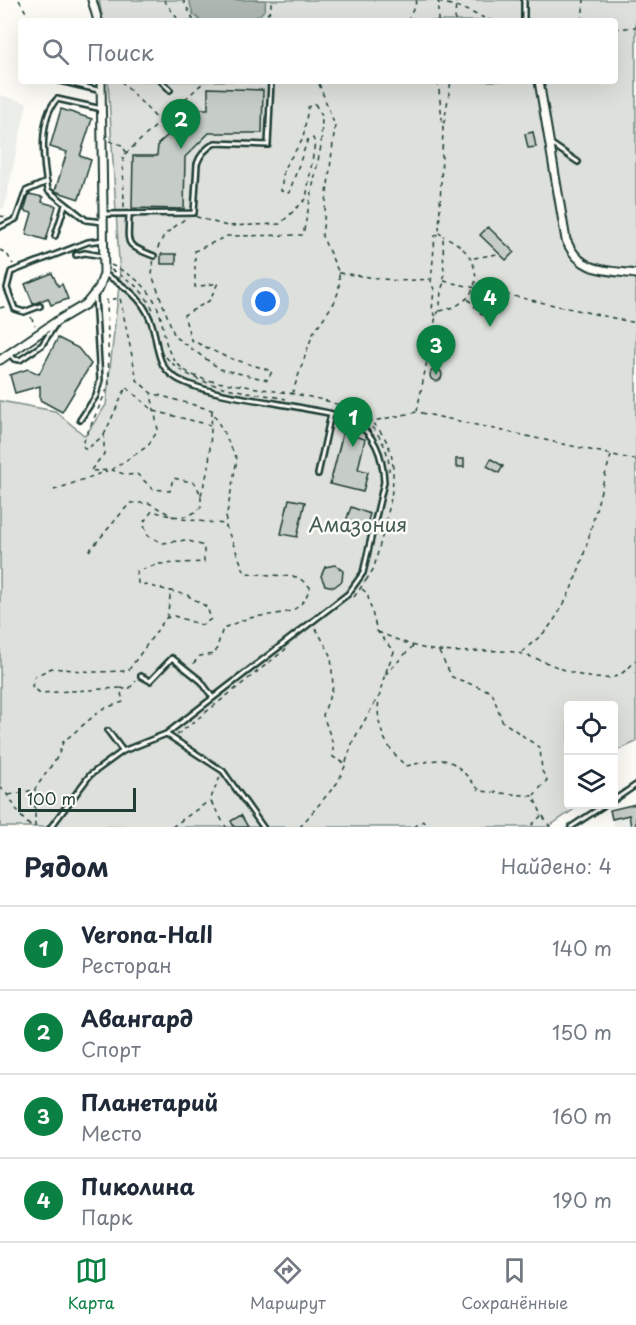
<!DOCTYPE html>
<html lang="ru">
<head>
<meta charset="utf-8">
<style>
	:root { --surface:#fff; --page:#f6f6f7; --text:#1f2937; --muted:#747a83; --line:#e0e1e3; --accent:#0b8043 }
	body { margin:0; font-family:"Playpen Sans",sans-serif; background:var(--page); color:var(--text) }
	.controls { position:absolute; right:18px; bottom:18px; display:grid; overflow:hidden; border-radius:6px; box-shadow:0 6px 24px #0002 }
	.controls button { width:54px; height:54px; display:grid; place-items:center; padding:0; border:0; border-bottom:2px solid var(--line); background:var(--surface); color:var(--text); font:30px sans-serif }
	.scale { position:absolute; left:18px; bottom:15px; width:118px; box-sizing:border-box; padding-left:6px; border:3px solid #1f3d34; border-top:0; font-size:16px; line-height:21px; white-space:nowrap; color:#1f3d34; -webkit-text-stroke:4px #fdfcf7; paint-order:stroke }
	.you { position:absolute; left:266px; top:302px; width:21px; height:21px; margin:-15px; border:4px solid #fff; border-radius:50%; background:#1a73e8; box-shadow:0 0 0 9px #1a73e833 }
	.badge { display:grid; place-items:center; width:39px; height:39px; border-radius:50%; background:var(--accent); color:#fff; font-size:20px; font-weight:700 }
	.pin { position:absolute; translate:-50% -50px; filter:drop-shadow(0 2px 3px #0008) }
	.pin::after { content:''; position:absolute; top:32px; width:21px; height:18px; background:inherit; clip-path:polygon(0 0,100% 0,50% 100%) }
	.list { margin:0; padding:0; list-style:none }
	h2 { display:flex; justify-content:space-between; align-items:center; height:78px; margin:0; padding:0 24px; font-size:26px }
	h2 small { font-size:20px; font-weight:400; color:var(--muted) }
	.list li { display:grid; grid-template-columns:39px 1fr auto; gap:18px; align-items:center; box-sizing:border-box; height:84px; padding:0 24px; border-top:2px solid var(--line) }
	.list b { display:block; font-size:22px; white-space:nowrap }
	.list p { margin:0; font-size:20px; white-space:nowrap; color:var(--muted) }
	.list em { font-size:20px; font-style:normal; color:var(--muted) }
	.icon { flex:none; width:33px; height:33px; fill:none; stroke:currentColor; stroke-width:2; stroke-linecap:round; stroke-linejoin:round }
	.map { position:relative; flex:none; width:636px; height:827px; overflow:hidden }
	.search { position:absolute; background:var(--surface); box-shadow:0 6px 24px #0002; left:18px; right:18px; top:18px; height:66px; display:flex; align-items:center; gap:15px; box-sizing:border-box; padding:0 21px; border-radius:6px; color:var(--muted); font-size:22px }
	.sheet { height:414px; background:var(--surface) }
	nav { display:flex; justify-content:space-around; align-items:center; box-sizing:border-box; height:84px; border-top:2px solid var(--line); background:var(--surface); font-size:16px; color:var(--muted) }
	nav a { display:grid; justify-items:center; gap:3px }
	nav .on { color:var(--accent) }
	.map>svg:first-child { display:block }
	.built { fill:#eceee9 }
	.green { fill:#dde0db; stroke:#7e8e88; stroke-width:1.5 }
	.water { fill:#aeb8b1; stroke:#75877f; stroke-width:1.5 }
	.building { fill:#c6cdc7; stroke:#1f3d34; stroke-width:1.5 }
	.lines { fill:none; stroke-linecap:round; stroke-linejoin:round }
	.lane-casing { stroke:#1f3d34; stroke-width:8 }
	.street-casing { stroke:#1f3d34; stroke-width:11 }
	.path { stroke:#1f3d34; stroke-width:1.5; stroke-dasharray:4.5 4.5; stroke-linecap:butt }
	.lane { stroke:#fdfcf7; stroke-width:3 }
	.street { stroke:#fdfcf7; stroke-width:7 }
	.labels { text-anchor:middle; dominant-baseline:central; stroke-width:5; stroke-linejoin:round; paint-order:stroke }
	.park-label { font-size:20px; fill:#455e55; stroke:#fdfcf7 }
</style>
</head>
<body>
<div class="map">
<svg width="636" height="827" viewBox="0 0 636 827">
	<rect width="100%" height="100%" fill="#fdfcf7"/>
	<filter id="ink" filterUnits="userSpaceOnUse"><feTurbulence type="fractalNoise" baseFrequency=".0167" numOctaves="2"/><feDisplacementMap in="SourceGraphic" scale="12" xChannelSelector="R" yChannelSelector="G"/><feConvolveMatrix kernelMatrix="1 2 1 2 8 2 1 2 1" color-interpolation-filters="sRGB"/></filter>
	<g filter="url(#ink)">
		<!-- built -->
		<path class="built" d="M0,95L27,103L4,208H0Z
			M636,804V827H614L610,810Z"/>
		<!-- green -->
		<path class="green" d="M99,0H636V742L614,752V706H568V804L580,805L548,827H0V401L55,411L85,436L106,405L120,277L108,81H615V21H103Z"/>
		<!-- water -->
		<path class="water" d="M189,0H265C271,27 218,21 201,21L193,14Z"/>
		<!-- building -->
		<path class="building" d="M208,88L263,90L262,133H209L185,157L184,209L132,208L133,156H157L158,144L197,109H208Z
			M61,109L92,119L80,156L91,160L79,199L55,191L67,152L50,147Z
			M533,132L536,147L528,148L525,134Z
			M29,194L43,197L42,202L56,206L46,240L26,234L32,213L24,211Z
			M488,227L514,252L506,260L480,235Z
			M161,254H176V264H161Z
			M52,273L58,286L62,284L68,299L51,305L48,298L33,304L25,284Z
			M58,338L78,348L91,364L62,412L40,400V386L15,393L10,375L28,369L39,374Z
			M430 375a6 6 0 1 1 12 0a6 6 0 1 1-12 0Z
			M343,433L365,439L358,469L368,472L363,492L330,484Z
			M456,459H464V467H456Z
			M491,459L503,466L499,473L487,466Z
			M289,499L305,502L297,537L281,534Z
			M351,507L370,514L366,527L357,530L347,518Z
			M335,565L343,571L342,581L334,587L325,585L321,576L325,567Z
			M636,804V827H631L629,815L612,819L610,810Z
			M241,815L248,827H234L231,821Z"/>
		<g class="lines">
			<defs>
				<path id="lane" d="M524,21V0
					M60,81L102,91
					M161,81L170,90
					M102,109L57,99C38,119 43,164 48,190L86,220L103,222
					M550,143L578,162
					M105,214L194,213L197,164C200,155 206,148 215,143L268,145L271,81
					M129,215C128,246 124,244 154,256
					M0,227L16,219L26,191L47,182
					M55,236L65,205
					M76,255L85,253L102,256
					M40,306L24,312L15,309L7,288L11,272L88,242L104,240
					M11,355L14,359L20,360L42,345L55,325
					M80,420L96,396L100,380L95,297
					M318,474L331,414
					M141,676L150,681L172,658L201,681L213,698
					M108,731L123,751
					M166,734L223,771L263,827
					M614,800L636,785
					M51,827L90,775L123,751L166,734L348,594L363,573L384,482C383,459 376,435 355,423C341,414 323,412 307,409C271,401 219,397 186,383C151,369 161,345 150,319C142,298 125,286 106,275
					M571,827L606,804"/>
				<path id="street" d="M92,0L98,21
					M539,81L566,240C580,273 605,270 636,274
					M0,360L57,321L86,304L99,288L104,274L101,81"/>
			</defs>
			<!-- lane casing -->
			<use href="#lane" class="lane-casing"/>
			<!-- street casing -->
			<use href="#street" class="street-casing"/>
			<!-- path -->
			<path class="path" d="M19,0L31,21
				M164,0L179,21
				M183,0L194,21
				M438,3C460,4 474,16 494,21
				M261,21L271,10V0
				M408,21L417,0
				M438,21V0
				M455,21L456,0
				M582,21L584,0
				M615,29L636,27
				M121,81L160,122
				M438,81L443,129L451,81
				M315,104L322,116L321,146L303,235L227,236L195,251V287L218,283L209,301L184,315L191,340L226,357L272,371L268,380L220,369L175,337L152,275L154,256L164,235L190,215L227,226L280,224L306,199L315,143L313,138L308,139L289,193L281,191L284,168L303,139L308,107Z
				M109,141L122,145L126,152
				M124,207L123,156L205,81
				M0,216L6,217
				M0,250L7,254L13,264
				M474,258L497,254
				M111,265C129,273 146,284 155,302C169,329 158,354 189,373C206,383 232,383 251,387C303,397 392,399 393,470C394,502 381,537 374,568L367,579
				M111,270C131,280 145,291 154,312
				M339,273L399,281L430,279
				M444,281L636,323
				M468,299L483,316
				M0,308L7,306
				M440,311C489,302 485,253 443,236
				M436,316L432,311L434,289L431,283L435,236L439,233L443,129
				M31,317L35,326
				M166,357C194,389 245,390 286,399
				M292,394L313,333L334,303L339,290V273L322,236L335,126L318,81
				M417,411L436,316C443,307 438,293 444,283L443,236L439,233
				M349,413C373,421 390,445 389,471
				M368,422L417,412L636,460
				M104,435L126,387L154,411L210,425
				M111,470L148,446L158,430L151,394
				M54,490L107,471
				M201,495L209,466L212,411
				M182,519L224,524
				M89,551L130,503H149L174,517
				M362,589L367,593L377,631L394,652C375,695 367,731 406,766C452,756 449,755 480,791L533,796L542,815L530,827
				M354,597L367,579
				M167,618L171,590
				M378,632C398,640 418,649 440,651C465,654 499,647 522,654C552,662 578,681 610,678C621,676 629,668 636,660
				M439,652L452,677L492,692L502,721L540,748L542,771L547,780L534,795
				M522,652C530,644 542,636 549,627C586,578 592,513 611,456
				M385,675L413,646
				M121,688L128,690L136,681
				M177,735L286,649
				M346,762L353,741L378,697
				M220,777L210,800L226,827
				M0,787C14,799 17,817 32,827
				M9,795L34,790
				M543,816L550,827
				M35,827V789L58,756L63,742L102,709L123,702L120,688L40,693L32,686L35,676L52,668L94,672L128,671L166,618L174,616L202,625L211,619L207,607L187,595L138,583L137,571L159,564L204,562V546L186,540L163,543L148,536L143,523L152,511C171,516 186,522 201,507V495L195,483L173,478L170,491L153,489L137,474L127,475L112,470L90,471L104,454V435L86,450L82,445L109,385L107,300L120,298L137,380L151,393L212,410L237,459L225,524L245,573L298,577L310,587C301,617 281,612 256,617C245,618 234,624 223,628L215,654L200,656L191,666
				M172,827L209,801
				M300,827L338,782L346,764L333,757V744L323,715L333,687L331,655L315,627
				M414,827L423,821L429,826L448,827"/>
			<!-- lane -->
			<use href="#lane" class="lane"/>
			<!-- street -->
			<use href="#street" class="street"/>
		</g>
	</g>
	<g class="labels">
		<!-- park labels -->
		<g class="park-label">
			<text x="358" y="524">Амазония</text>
		</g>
	</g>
</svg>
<div class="controls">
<button><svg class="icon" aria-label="locate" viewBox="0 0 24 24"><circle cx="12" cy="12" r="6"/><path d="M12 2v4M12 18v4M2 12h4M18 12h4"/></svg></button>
<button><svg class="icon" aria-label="layers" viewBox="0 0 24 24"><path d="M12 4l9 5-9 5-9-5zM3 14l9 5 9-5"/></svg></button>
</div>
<div class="scale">100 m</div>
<div class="you"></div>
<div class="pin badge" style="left:353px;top:447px">1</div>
<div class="pin badge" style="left:181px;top:149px">2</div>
<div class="pin badge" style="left:436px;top:375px">3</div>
<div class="pin badge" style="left:490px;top:327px">4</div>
<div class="search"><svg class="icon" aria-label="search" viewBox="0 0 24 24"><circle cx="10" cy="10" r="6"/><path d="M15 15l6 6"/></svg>Поиск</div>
</div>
<section class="sheet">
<h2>Рядом<small>Найдено: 4</small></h2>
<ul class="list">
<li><span class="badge">1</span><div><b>Verona-Hall</b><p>Ресторан</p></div><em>140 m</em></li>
<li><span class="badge">2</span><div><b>Авангард</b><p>Спорт</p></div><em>150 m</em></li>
<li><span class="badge">3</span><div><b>Планетарий</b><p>Место</p></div><em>160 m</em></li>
<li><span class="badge">4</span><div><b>Пиколина</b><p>Парк</p></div><em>190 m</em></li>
</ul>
</section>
<nav>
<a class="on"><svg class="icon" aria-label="map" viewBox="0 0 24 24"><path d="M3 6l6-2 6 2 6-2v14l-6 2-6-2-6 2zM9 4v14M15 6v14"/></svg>Карта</a>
<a><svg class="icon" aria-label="directions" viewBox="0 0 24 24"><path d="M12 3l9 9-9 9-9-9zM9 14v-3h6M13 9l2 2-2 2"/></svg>Маршрут</a>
<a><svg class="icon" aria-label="saved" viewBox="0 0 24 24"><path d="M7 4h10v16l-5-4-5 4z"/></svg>Сохранённые</a>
</nav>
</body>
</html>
